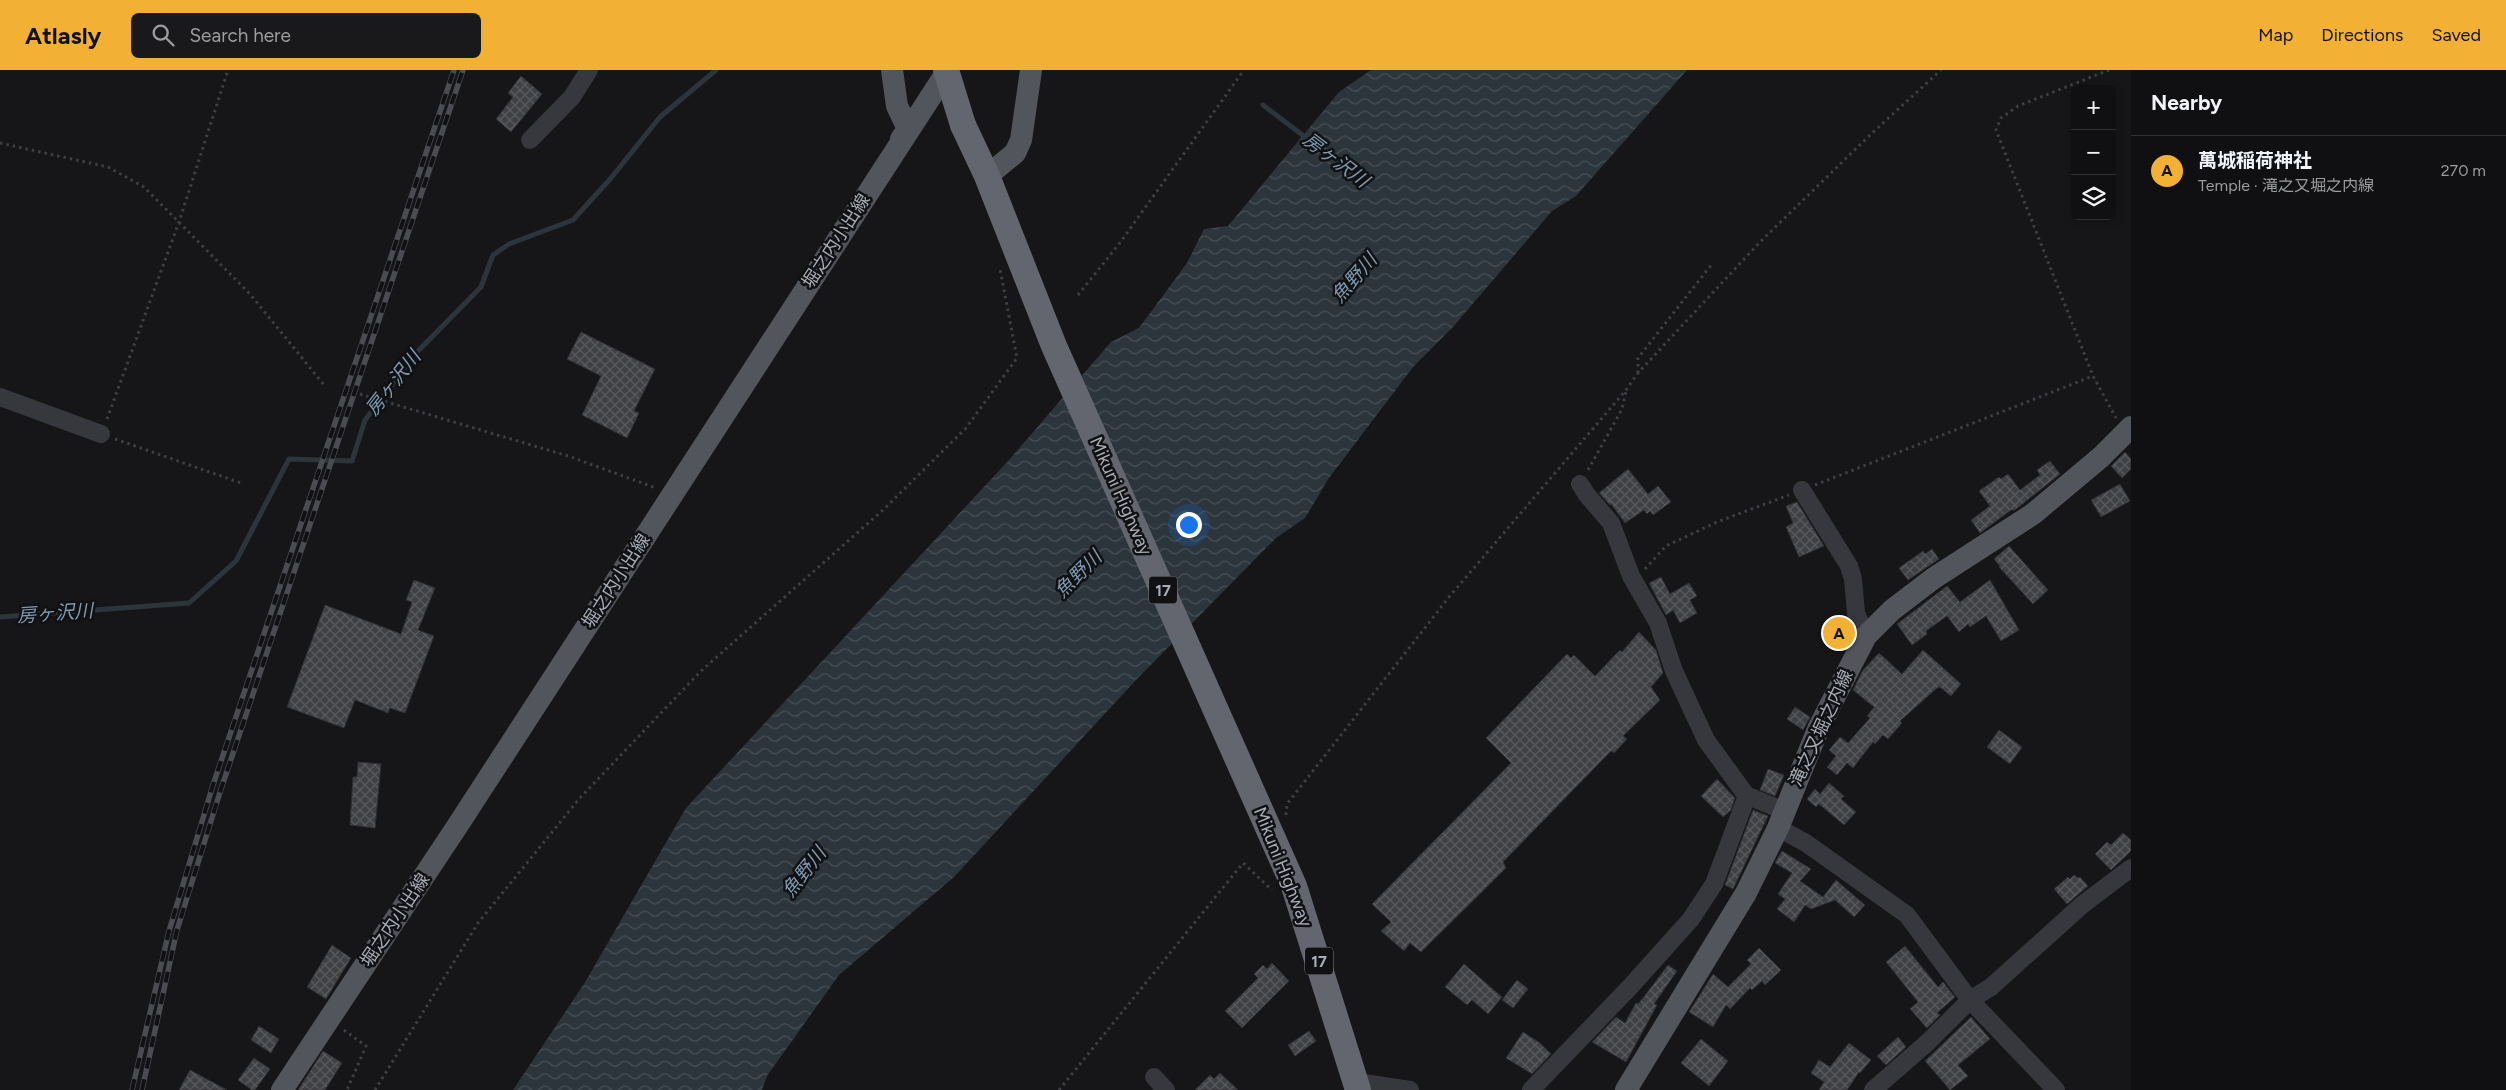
<!DOCTYPE html>
<html lang="en">
<head>
<meta charset="utf-8">
<style>
	:root { --surface:#101012; --page:#19191b; --text:#f1f3f6; --muted:#9c9d9f; --line:#303032; --accent:#f2b134 }
	body { margin:0; font-family:Figtree,"Noto Sans JP",sans-serif; background:var(--page); color:var(--text) }
	.controls { position:absolute; right:15px; top:15px; display:grid; overflow:hidden; border-radius:8px; box-shadow:0 2px 8px #0003 }
	.controls button { width:45px; height:45px; display:grid; place-items:center; padding:0; border:0; border-bottom:1px solid var(--line); background:var(--surface); color:var(--text); font:25px sans-serif }
	.you { position:absolute; left:1188px; top:454px; width:18px; height:18px; margin:-12px; border:4px solid #fff; border-radius:50%; background:#1a73e8; box-shadow:0 0 0 8px #1a73e833 }
	.badge { display:grid; place-items:center; width:32px; height:32px; border-radius:50%; background:var(--accent); color:#111; font-size:16px; font-weight:700 }
	.pin { position:absolute; translate:-50% -50%; border:2px solid #fff; box-shadow:0 1px 5px #0006 }
	.list { margin:0; padding:0; list-style:none }
	h2 { display:flex; justify-content:space-between; align-items:center; height:65px; margin:0; padding:0 20px; font-size:21px }
	h2 small { font-size:16px; font-weight:400; color:var(--muted) }
	.list li { display:grid; grid-template-columns:32px 1fr auto; gap:15px; align-items:center; box-sizing:border-box; height:70px; padding:0 20px; border-top:1px solid var(--line) }
	.list b { display:block; font-size:19px; white-space:nowrap }
	.list p { margin:0; font-size:16px; white-space:nowrap; color:var(--muted) }
	.list em { font-size:16px; font-style:normal; color:var(--muted) }
	.icon { flex:none; width:28px; height:28px; fill:none; stroke:currentColor; stroke-width:2; stroke-linecap:round; stroke-linejoin:round }
	.map { position:relative; flex:none; width:2131px; height:1020px; overflow:hidden }
	header { display:flex; align-items:center; gap:30px; box-sizing:border-box; height:70px; padding:0 25px; background:var(--accent); color:#111 }
	header strong { font-size:24px }
	nav { display:flex; gap:28px; margin-inline-start:auto; font-size:18px }
	.search { width:350px; height:45px; background:var(--page); display:flex; align-items:center; gap:12px; box-sizing:border-box; padding:0 18px; border-radius:8px; color:var(--muted); font-size:19px }
	main { display:flex }
	aside { flex:1; background:var(--surface) }
	.map>svg:first-child { display:block }
	.water { fill:url(#water-waves) }
	.lines { fill:none; stroke-linecap:round; stroke-linejoin:round }
	.stream { stroke:#2c353c; stroke-width:5 }
	.building { fill:url(#building-cross-hatch); stroke:#303034 }
	.path { stroke:#3d3f44; stroke-width:3; stroke-dasharray:2.5 4; stroke-linecap:butt }
	.minor { stroke:#37383d; stroke-width:18 }
	.major { stroke:#53555c; stroke-width:22 }
	.highway { stroke:#63666e; stroke-width:26 }
	.rail-casing { stroke:#4a4c52; stroke-width:5.5 }
	.rail { stroke:#111113; stroke-width:4; stroke-dasharray:11; stroke-linecap:butt }
	.highway-bridge { stroke:#63666e; stroke-width:26 }
	.labels { text-anchor:middle; dominant-baseline:central; stroke-width:5; stroke-linejoin:round; paint-order:stroke }
	.shield { fill:#111113; stroke:#7b7e86; stroke-width:1 }
	.shield-label { font-size:16px; font-weight:bold; fill:#a8adb8 }
	.street-label { font-size:18px; fill:#a8adb8; stroke:#111113 }
	.water-label { font-size:19px; font-style:italic; fill:#7f9bb3; stroke:#111113 }
</style>
</head>
<body>
<header>
<strong>Atlasly</strong>
<div class="search"><svg class="icon" aria-label="search" viewBox="0 0 24 24"><circle cx="10" cy="10" r="6"/><path d="M15 15l6 6"/></svg>Search here</div>
<nav><a>Map</a><a>Directions</a><a>Saved</a></nav>
</header>
<main>
<div class="map">
<svg width="2131" height="1020" viewBox="0 0 2131 1020">
	<defs>
		<pattern id="water-waves" width="16" height="10" patternUnits="userSpaceOnUse" patternTransform="scale(1.25)"><rect width="16" height="10" fill="#2c353c"/><path d="M0 5q4-4 8 0t8 0" fill="none" stroke="#485056"/></pattern>
		<pattern id="building-cross-hatch" width="8" height="8" patternUnits="userSpaceOnUse" patternTransform="scale(1.25)"><rect width="8" height="8" fill="#404145"/><path d="M0 0l8 8M0 8l8-8" fill="none" stroke="#595a5e"/></pattern>
	</defs>
	<rect width="100%" height="100%" fill="#161618"/>
	<!-- water -->
	<path class="water" d="M1371,0H1687L1576,126L1552,141L1453,257L1413,297L1329,408L1305,448L1276,468L1136,610L954,807L839,905L767,1006L762,1020H513L584,914L686,738L1008,391L1111,272L1139,258L1187,193L1204,159L1228,156L1339,22Z"/>
	<g class="lines">
		<!-- stream -->
		<path class="stream" d="M1263,35L1309,70
			M0,547L189,533L236,491L289,389L352,391L365,350L418,281L481,217L493,185L509,174L573,150L611,108L660,47L716,0"/>
	</g>
	<!-- building -->
	<path class="building" d="M521,6L542,24L511,62L496,49L513,27L508,23Z
		M581,262L655,299L634,341L639,343L627,368L582,345L601,306L567,289Z
		M2125,382L2131,389V399L2122,408L2111,396Z
		M2050,391L2060,404L2015,440H2011L1980,463L1971,450L1990,436L1979,421L1999,407L2001,409L2008,404L2020,420L2040,405L2037,400Z
		M1628,399L1648,424L1658,416L1671,432L1653,445L1650,441L1647,444L1644,440L1625,453L1611,434L1610,435L1599,423Z
		M2120,414L2130,431L2101,447L2091,430Z
		M1797,432L1824,476L1799,487L1786,457L1793,453L1786,436Z
		M2009,476L2048,520L2033,534L1999,497L2000,496L1994,489Z
		M1932,479L1939,489L1908,510L1899,498L1923,481L1925,484Z
		M1661,507L1670,524L1689,513L1697,526L1690,530L1697,543L1680,553L1673,540L1666,545L1649,513Z
		M414,510L435,518L418,560L434,566L405,643L390,638L388,643L355,630L344,658L287,637L325,535L401,564L412,532L406,530Z
		M1990,510L2019,560L2001,571L1986,546L1970,557L1968,554L1959,562L1947,546L1926,561L1927,564L1912,575L1897,554L1947,516L1960,532Z
		M1639,562L1656,580L1663,603L1651,617L1660,630L1623,666L1627,669L1614,683L1611,681L1503,792L1506,798L1421,882L1410,873L1404,881L1381,861L1391,852L1372,834L1511,693L1486,668L1567,584L1571,588L1574,585L1595,606L1620,580L1622,582Z
		M1923,580L1961,614L1951,626L1940,617L1937,618L1900,651L1902,653L1888,669L1883,665L1875,674L1873,672L1853,698L1847,693L1837,705L1827,697L1836,686L1829,680L1840,667L1848,673L1870,648L1867,646L1874,637L1853,620L1863,600L1879,583L1902,604Z
		M1795,637L1810,647L1803,660L1787,649Z
		M1999,660L2022,677L2010,694L1987,677Z
		M358,692L381,694L375,758L350,755L353,707H357Z
		M1768,699L1784,705L1775,726L1760,720Z
		M1717,709L1735,728L1731,740L1723,747L1701,726Z
		M1829,713L1844,726L1841,729L1856,742L1844,755L1819,734L1816,737L1807,729L1815,719L1820,724Z
		M1753,740L1768,746L1733,819L1725,815Z
		M2123,763L2131,770V781L2111,800L2095,784L2107,772L2111,775Z
		M1782,781L1811,799L1800,811L1823,827L1836,810L1865,835L1854,847L1835,830L1811,839L1805,835L1794,852L1777,839L1785,829L1778,824L1792,803L1775,793Z
		M2074,805L2078,808L2080,807L2088,816L2067,834L2054,819L2068,807L2070,809Z
		M332,875L351,888L326,929L307,917Z
		M1905,876L1938,917L1943,912L1955,927L1937,943L1940,945L1927,958L1910,939L1918,932L1886,892Z
		M1759,878L1781,900L1765,915L1762,911L1752,920L1750,918L1730,939L1726,935L1713,957L1689,942L1713,904L1728,917L1751,894L1747,890Z
		M1272,893L1289,911L1242,958L1225,941L1258,908L1254,904L1263,895L1267,899Z
		M1464,894L1502,927L1488,944L1472,930L1467,935L1445,917Z
		M1668,895L1677,901L1654,934L1657,935L1626,992L1592,972L1616,947L1625,953L1636,933L1638,934L1643,928Z
		M1517,910L1528,919L1513,938L1502,930Z
		M1971,947L1990,969L1958,995L1968,1006L1950,1020L1925,991Z
		M259,956L279,969L271,983L251,970Z
		M1309,961L1316,971L1295,986L1288,975Z
		M1523,962L1540,973L1551,984L1532,1004L1506,988Z
		M1898,967L1906,977L1886,995L1877,986Z
		M1701,969L1728,991L1709,1016L1681,993Z
		M1849,973L1871,990L1860,1003L1859,1002L1847,1020H1819L1824,1012L1811,1003L1819,990L1830,997Z
		M323,981L342,993L325,1020H298Z
		M254,988L270,999L255,1020H252L238,1010Z
		M190,1000L227,1020H179Z
		M1220,1003L1238,1020H1195L1210,1005L1214,1009Z"/>
	<g class="lines">
		<!-- path -->
		<path class="path" d="M2109,0L2018,36L2001,48L1996,60L2093,306L2116,348
			M0,73L108,97L144,117L250,224L324,315
			M1078,225L1119,174L1244,0
			M1638,303V288L1712,194
			M360,324L568,386L656,418
			M107,349L179,152L228,0
			M115,369L241,413
			M1588,400L1622,339L1626,321
			M1815,415L2093,306
			M1645,499L1666,476L1717,452L1789,425
			M1286,745L1287,734L1449,527L1626,320L1638,303L1759,173L1870,65L1941,0
			M344,960L366,976L347,1020
			M375,1020L478,853L579,729L701,601L883,440L966,358L1017,288L1000,199
			M1059,1020L1243,793L1272,820"/>
		<!-- minor -->
		<path class="minor" d="M530,70L572,27L589,0
			M0,327L101,364
			M1580,414L1587,425L1611,453L1631,506L1658,553L1674,601L1706,670L1746,725L1784,741
			M1802,420L1849,496L1853,509L1856,543L1866,566
			M1778,758L1806,773L1907,845L1970,930L2056,1020
			M1154,1007L1166,1020
			M1357,1012L1410,1020
			M1531,1020L1630,917L1691,849L1714,814L1747,726
			M1873,1020L1928,972L1970,930L1991,917L2082,835L2131,798"/>
		<!-- major -->
		<path class="major" d="M892,0L897,36L908,59L901,69
			M987,106L1015,83L1021,70L1031,0
			M282,1020L458,755L948,0
			M1626,1020L1746,823L1778,758L1819,657L1866,566L1892,540L1934,508L2033,444L2101,387L2131,357"/>
		<!-- highway -->
		<path class="highway" d="M963,55L987,106L1054,276L1294,816L1358,1020"/>
		<defs>
			<path id="rail" d="M132,1020L169,861L213,715L454,0
				M142,1020L177,860L221,719L463,0"/>
		</defs>
		<!-- rail casing -->
		<use href="#rail" class="rail-casing"/>
		<!-- rail -->
		<use href="#rail" class="rail"/>
		<!-- highway-bridge -->
		<path class="highway-bridge" d="M946,0L963,55"/>
	</g>
	<g class="labels">
		<!-- shield labels -->
		<g class="shield">
			<rect x="1149" y="506.5" width="28" height="27" rx="4"/>
			<rect x="1305" y="877.5" width="28" height="27" rx="4"/>
		</g>
		<g class="shield-label">
			<text x="1163" y="520">17</text>
			<text x="1319" y="891">17</text>
		</g>
		<!-- street labels -->
		<g class="street-label">
			<text transform="translate(836 171) rotate(-57)">堀之内小出線</text>
			<text transform="translate(1121 426) rotate(66)">Mikuni Highway</text>
			<text transform="translate(616 511) rotate(-57)">堀之内小出線</text>
			<text transform="translate(1821 658) rotate(-65)">滝之又堀之内線</text>
			<text transform="translate(1283 797) rotate(68)">Mikuni Highway</text>
			<text transform="translate(395 850) rotate(-56)">堀之内小出線</text>
		</g>
		<!-- water labels -->
		<g class="water-label">
			<text transform="translate(1336 90) rotate(37)">房ヶ沢川</text>
			<text transform="translate(1354 208) rotate(-49)">魚野川</text>
			<text transform="translate(393 313) rotate(-52)">房ヶ沢川</text>
			<text transform="translate(1078 504) rotate(-45)">魚野川</text>
			<text transform="translate(55 543) rotate(-4)">房ヶ沢川</text>
			<text transform="translate(804 802) rotate(-52)">魚野川</text>
		</g>
	</g>
</svg>
<div class="controls">
<button>+</button>
<button>−</button>
<button><svg class="icon" aria-label="layers" viewBox="0 0 24 24"><path d="M12 4l9 5-9 5-9-5zM3 14l9 5 9-5"/></svg></button>
</div>
<div class="you"></div>
<div class="pin badge" style="left:1839px;top:563px">A</div>
</div>
<aside>
<h2>Nearby<small></small></h2>
<ul class="list">
<li><span class="badge">A</span><div><b>萬城稲荷神社</b><p>Temple · 滝之又堀之内線</p></div><em>270 m</em></li>
</ul>
</aside>
</main>
</body>
</html>
